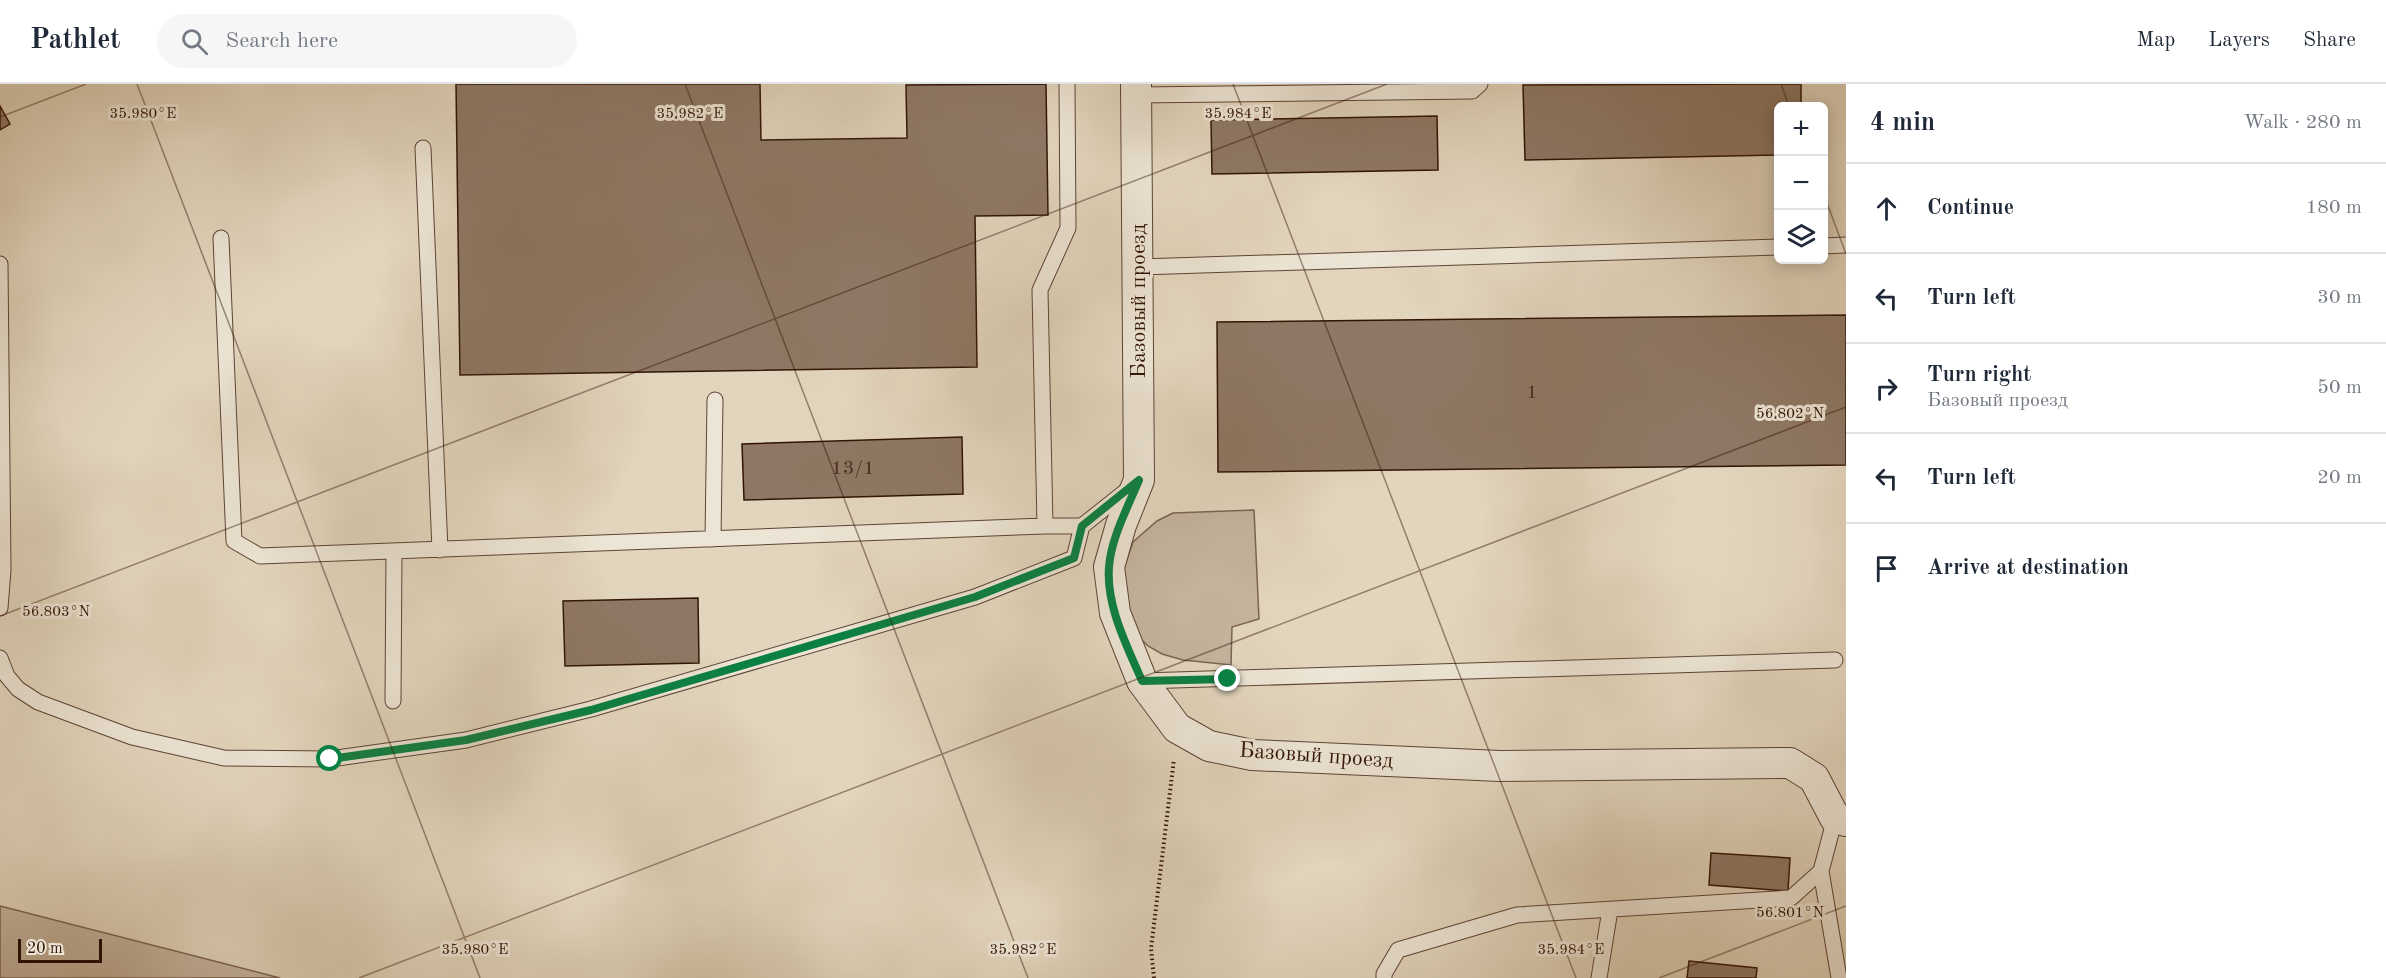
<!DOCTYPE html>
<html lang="en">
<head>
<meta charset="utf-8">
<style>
	:root { --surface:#fff; --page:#f6f6f7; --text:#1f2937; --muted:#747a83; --line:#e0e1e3 }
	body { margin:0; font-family:"Old Standard TT",serif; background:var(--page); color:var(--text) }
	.controls { position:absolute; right:18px; top:18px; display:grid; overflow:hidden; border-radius:9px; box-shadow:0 3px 15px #0003 }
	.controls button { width:54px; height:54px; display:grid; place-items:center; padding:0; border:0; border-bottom:2px solid var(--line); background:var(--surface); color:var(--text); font:30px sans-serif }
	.scale { position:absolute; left:18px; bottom:15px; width:84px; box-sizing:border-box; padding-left:6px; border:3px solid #321406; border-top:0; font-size:16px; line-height:21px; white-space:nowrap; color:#321406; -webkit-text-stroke:4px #ece4d4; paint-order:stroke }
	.stop { position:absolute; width:18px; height:18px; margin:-14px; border:4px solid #0b8043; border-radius:50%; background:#fff }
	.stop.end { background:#0b8043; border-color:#fff; box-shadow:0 2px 6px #0008 }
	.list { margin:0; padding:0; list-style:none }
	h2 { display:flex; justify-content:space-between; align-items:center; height:78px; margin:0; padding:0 24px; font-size:26px }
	h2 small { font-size:20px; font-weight:400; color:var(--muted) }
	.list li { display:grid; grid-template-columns:39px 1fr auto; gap:18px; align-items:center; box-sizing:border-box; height:90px; padding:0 24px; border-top:2px solid var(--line) }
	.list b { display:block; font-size:22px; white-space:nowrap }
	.list p { margin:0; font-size:20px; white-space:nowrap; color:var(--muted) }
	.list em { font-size:20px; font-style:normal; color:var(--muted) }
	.icon { flex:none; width:33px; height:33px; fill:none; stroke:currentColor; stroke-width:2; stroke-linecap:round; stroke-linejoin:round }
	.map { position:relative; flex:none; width:1846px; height:894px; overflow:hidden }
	header { display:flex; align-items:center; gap:36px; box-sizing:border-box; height:84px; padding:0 30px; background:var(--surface); border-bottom:2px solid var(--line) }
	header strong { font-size:28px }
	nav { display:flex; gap:33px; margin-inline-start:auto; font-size:21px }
	.search { width:420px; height:54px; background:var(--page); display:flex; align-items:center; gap:15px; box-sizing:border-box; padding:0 21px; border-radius:33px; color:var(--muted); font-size:22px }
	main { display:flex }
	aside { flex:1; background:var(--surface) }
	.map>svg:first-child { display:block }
	.green { fill:#c4b49e; stroke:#7b6452; stroke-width:1.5 }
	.building { fill:#8e7865; stroke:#321406; stroke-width:1.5 }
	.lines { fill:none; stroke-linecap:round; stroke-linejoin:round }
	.service-casing { stroke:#5e4434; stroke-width:17 }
	.minor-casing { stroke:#5e4434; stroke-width:32 }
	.path { stroke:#321406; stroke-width:4; stroke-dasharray:1.5 3; stroke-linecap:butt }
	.service { stroke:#ece4d4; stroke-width:15 }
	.minor { stroke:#ece4d4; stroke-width:30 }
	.route { stroke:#0b8043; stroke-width:8 }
	.ticks { fill:none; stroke:#321406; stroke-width:1.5; stroke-opacity:0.45 }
	.labels { text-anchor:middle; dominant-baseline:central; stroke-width:6; stroke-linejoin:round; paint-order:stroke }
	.number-label { font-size:20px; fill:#492d1e }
	.street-label { font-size:22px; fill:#321406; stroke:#ece4d4 }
	.ticks-label { font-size:15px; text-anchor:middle; fill:#321406; stroke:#ece4d4; stroke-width:6; stroke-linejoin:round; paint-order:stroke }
</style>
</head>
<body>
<header>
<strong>Pathlet</strong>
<div class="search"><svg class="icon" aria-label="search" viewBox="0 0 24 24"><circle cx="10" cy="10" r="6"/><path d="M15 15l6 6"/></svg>Search here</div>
<nav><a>Map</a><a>Layers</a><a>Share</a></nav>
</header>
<main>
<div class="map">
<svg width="1846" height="894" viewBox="0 0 1846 894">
	<rect width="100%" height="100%" fill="#e2d5bd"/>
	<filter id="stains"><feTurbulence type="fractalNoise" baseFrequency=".00333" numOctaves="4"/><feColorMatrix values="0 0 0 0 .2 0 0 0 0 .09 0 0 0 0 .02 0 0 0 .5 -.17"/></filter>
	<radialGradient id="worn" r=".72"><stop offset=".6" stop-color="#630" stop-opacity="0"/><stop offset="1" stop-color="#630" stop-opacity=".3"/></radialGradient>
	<!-- green -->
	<path class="green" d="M1254,426L1259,535L1232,543L1231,581L1183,576L1162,570L1148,562L1138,552L1120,495L1133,458L1157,437L1173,429Z
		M0,822L280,894H0Z"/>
	<!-- building -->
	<path class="building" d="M456,0H760L761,56L907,54L906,1L1046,0L1048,131L975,132L977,283L460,291Z
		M1801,0V22H1778V71L1525,76L1523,1Z
		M0,22L10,40L0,46Z
		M1437,32L1438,86L1212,90L1211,36Z
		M1846,231V381L1218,388L1217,238Z
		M962,353L963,410L744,416L742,360Z
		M698,514L699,579L565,582L563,517Z
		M1711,769L1790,774L1788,807L1709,801Z
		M1689,877L1757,884L1756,894H1687Z"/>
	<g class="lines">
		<defs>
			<path id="service" d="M1067,0L1068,144L1040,206L1045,442H1082
				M1136,11L1472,7L1480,0
				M423,64L440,466
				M221,154L234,457L260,472L1045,442
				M1824,162L1846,161
				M0,180L3,486L0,524
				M1139,183L1778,163
				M713,455L715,316
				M0,574L7,592L18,605L38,618L132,653L224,674L330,675L466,656L591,625L975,513L1074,474L1082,442L1130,404
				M1142,597L1835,576
				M393,617L394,467
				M1821,787L1839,894
				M1384,894V890L1398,866L1517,831L1791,814L1821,787L1835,734
				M1599,894L1610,826"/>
			<path id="minor" d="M1136,0L1139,396L1121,441L1109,483L1115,529L1142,597L1177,644L1209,662L1252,671L1500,682L1790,679L1814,694L1835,734L1846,737"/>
		</defs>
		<!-- service casing -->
		<use href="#service" class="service-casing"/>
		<!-- minor casing -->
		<use href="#minor" class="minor-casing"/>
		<!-- path -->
		<path class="path" d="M1154,894L1151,865L1174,675"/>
		<!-- service -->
		<use href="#service" class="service"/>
		<!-- minor -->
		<use href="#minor" class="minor"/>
	</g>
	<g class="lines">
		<!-- route -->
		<path class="route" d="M330,675L466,656L591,626L975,513L1074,474L1082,442L1139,396C1128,423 1111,454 1109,483C1106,522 1127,562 1142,597L1228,595"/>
	</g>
	<!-- ticks -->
	<path class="ticks" d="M137,0L480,894M685,0L1028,894M1233,0L1576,894M1781,0L1789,22M0,33L86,0M1824,111L1846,170M0,532L1387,0M359,894L1846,323M1659,894L1846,822"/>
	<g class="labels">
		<!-- number labels -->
		<g class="number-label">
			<text x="1532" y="309">1</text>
			<text x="853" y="385">13/1</text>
		</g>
		<!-- street labels -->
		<g class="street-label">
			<text transform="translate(1139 217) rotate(-90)">Базовый проезд</text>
			<text transform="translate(1316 672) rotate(4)">Базовый проезд</text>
		</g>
	</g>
	<g class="ticks-label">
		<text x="143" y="34">35.980°E</text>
		<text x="690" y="34">35.982°E</text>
		<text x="1238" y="34">35.984°E</text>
		<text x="1790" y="334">56.802°N</text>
		<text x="56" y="532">56.803°N</text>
		<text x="1790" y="833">56.801°N</text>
		<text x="475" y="870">35.980°E</text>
		<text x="1023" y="870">35.982°E</text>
		<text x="1571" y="870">35.984°E</text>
	</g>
	<rect width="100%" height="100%" filter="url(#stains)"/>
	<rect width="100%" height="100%" fill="url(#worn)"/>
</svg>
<div class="controls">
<button>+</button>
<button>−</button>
<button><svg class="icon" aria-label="layers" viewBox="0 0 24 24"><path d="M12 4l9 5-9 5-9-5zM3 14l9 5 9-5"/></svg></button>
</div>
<div class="scale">20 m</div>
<div class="stop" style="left:330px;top:675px"></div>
<div class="stop end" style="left:1228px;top:595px"></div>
</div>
<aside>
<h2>4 min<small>Walk · 280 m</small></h2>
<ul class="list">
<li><svg class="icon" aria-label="ahead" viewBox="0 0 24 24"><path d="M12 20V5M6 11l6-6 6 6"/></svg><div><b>Continue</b></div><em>180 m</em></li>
<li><svg class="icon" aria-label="left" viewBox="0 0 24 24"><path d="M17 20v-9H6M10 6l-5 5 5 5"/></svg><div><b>Turn left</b></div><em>30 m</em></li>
<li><svg class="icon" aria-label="right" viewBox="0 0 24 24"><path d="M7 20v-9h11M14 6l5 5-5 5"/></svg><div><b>Turn right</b><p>Базовый проезд</p></div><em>50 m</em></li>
<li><svg class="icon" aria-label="left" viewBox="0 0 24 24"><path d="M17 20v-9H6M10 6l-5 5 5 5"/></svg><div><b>Turn left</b></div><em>20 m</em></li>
<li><svg class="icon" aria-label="arrive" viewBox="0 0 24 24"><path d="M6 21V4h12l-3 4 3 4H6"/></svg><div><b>Arrive at destination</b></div></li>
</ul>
</aside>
</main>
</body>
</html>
